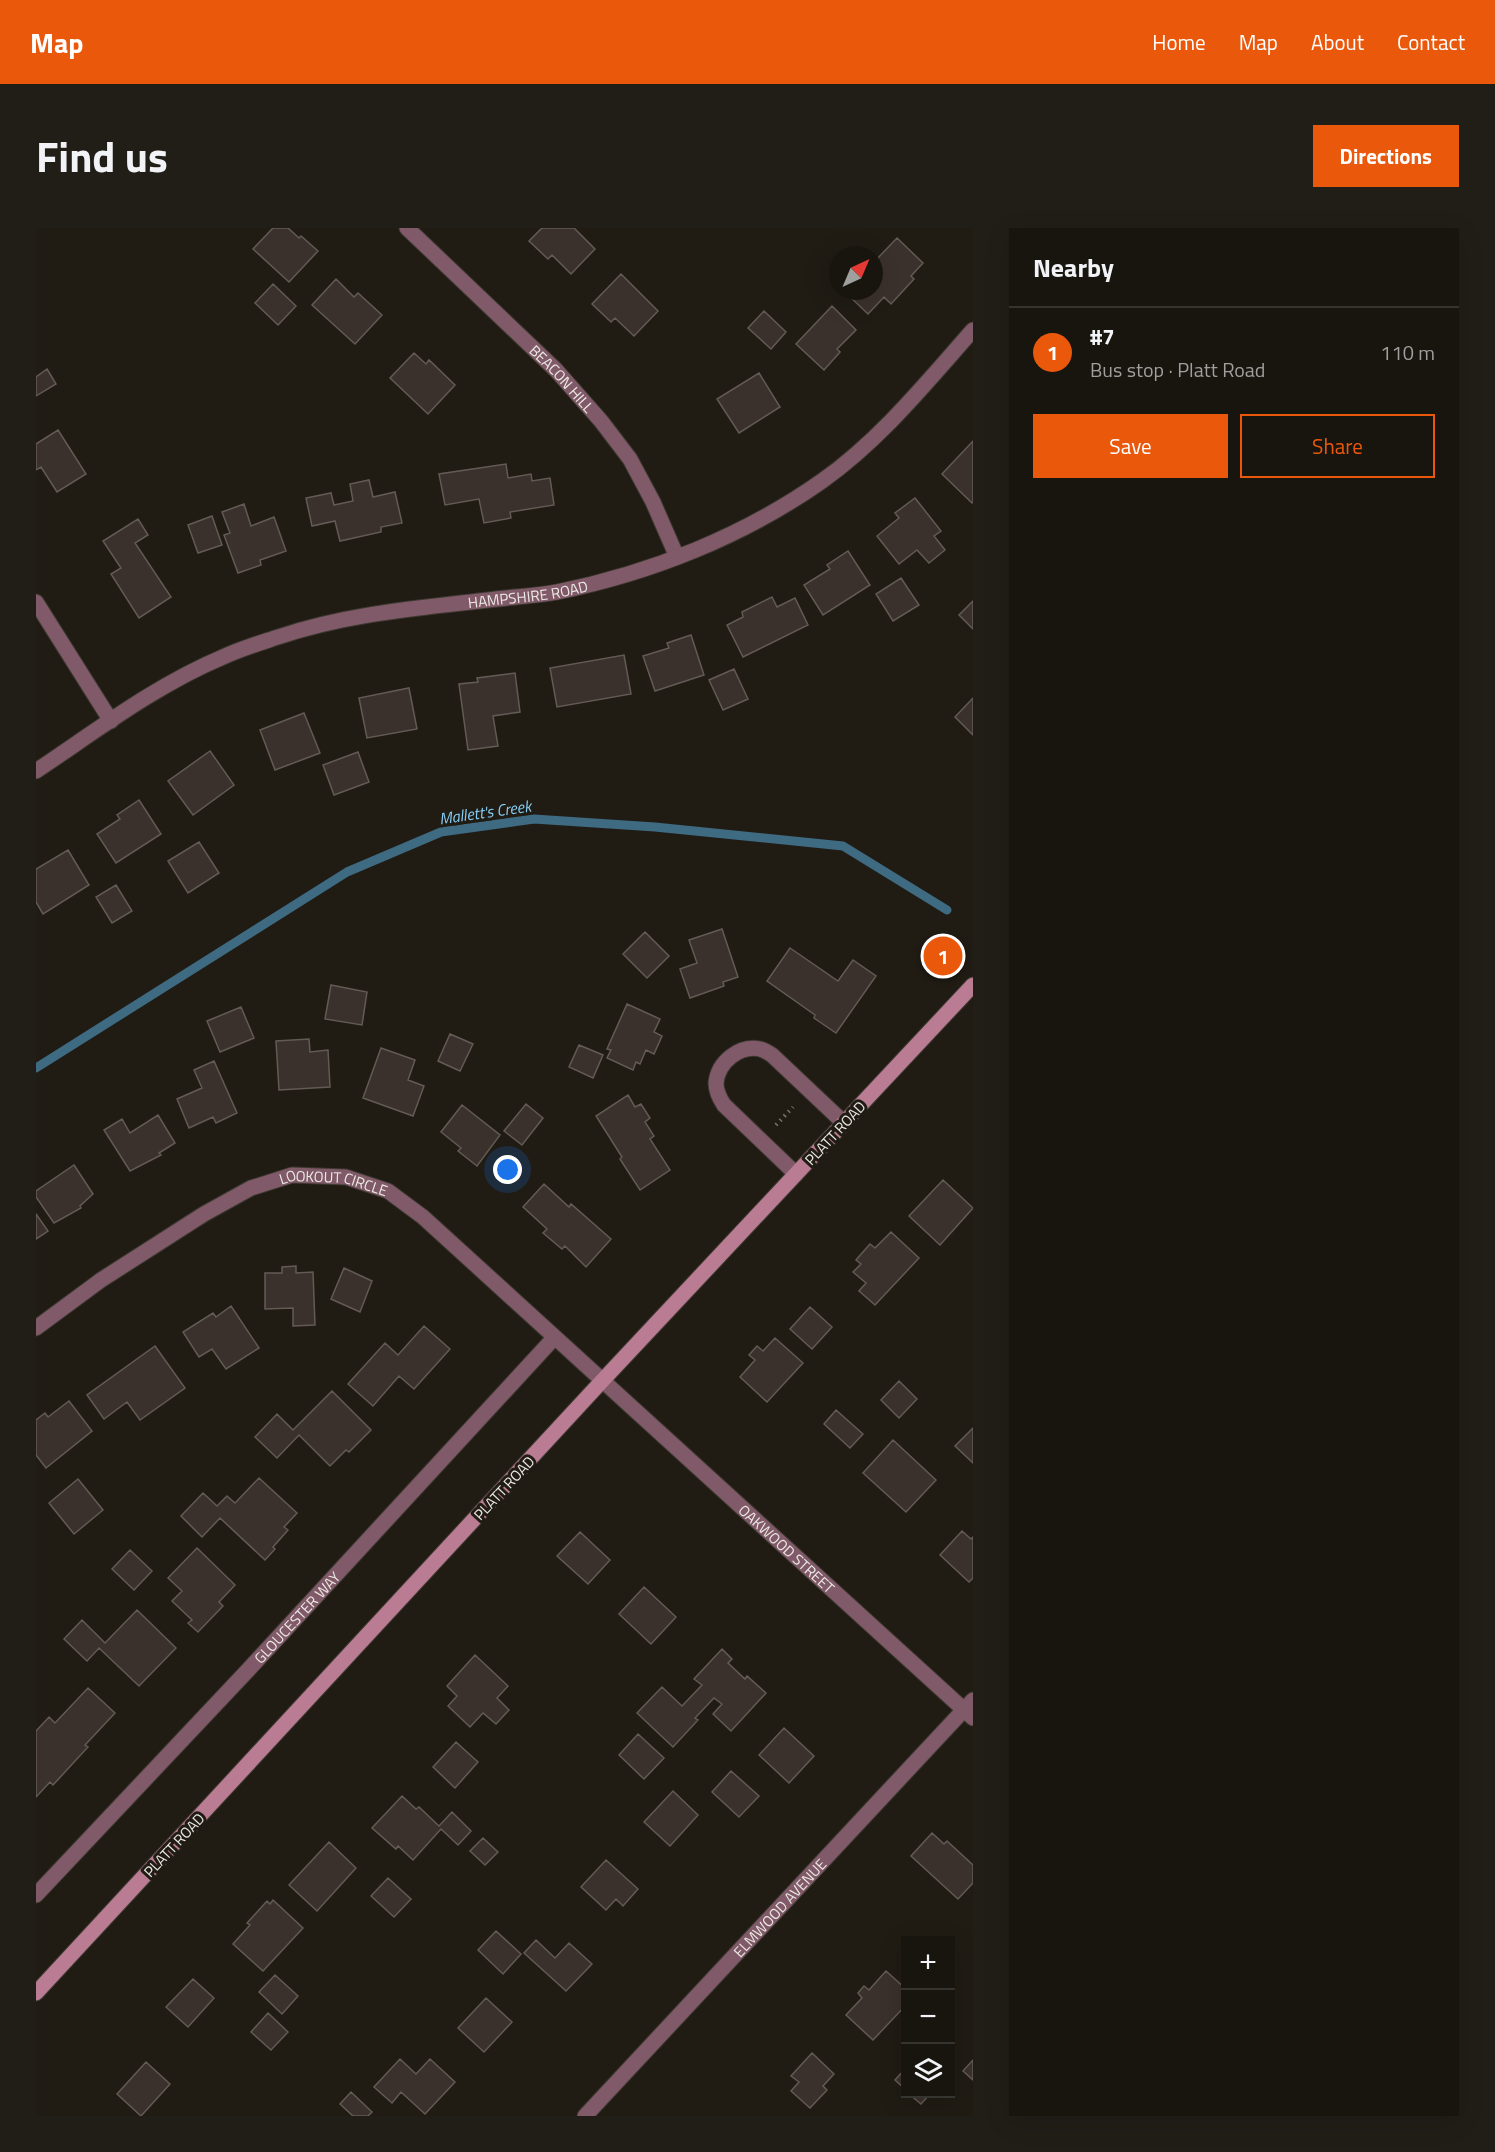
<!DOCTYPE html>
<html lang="en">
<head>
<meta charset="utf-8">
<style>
	:root { --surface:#18150f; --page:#211e18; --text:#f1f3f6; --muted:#9f9f9e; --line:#36342f; --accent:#ea580c }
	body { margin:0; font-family:"Titillium Web",sans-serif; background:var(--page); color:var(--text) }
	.controls { position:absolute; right:18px; bottom:18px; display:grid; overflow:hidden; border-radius:0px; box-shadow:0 6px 24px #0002 }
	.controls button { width:54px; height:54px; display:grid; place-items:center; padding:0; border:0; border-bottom:2px solid var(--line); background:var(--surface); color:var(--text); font:30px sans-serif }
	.compass { position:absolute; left:793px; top:18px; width:54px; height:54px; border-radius:50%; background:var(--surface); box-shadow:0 6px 24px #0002; rotate:44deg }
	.you { position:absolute; left:472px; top:942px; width:21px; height:21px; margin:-15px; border:4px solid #fff; border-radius:50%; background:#1a73e8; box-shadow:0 0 0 9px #1a73e833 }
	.badge { display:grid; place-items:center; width:39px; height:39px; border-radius:50%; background:var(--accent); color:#fff; font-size:20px; font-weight:700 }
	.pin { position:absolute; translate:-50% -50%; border:3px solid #fff; box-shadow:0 2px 6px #0006 }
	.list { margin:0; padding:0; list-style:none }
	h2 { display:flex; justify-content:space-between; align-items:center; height:78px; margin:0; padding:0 24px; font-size:26px }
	h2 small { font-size:20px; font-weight:400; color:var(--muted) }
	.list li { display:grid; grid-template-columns:39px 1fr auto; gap:18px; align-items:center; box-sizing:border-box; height:90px; padding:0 24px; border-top:2px solid var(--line) }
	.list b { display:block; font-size:22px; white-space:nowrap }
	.list p { margin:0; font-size:20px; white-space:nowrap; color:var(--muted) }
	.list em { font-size:20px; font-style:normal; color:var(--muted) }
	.actions { display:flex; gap:12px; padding:18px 24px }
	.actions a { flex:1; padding:14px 0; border:2px solid var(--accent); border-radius:0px; text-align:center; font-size:21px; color:var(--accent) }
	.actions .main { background:var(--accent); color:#fff }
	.icon { flex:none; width:33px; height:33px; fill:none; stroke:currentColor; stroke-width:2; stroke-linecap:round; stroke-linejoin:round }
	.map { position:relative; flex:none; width:937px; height:1888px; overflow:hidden; border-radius:0px }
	header { display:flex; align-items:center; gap:36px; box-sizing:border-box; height:84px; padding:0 30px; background:var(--accent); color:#fff }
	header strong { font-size:28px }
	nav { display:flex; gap:33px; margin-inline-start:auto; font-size:21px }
	.intro { display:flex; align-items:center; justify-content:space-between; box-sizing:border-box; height:144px; padding:0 36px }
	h1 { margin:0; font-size:42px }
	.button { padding:15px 27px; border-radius:0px; background:var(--accent); color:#fff; font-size:21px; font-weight:700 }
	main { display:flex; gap:36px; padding:0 36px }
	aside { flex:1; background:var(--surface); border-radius:0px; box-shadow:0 6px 24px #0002 }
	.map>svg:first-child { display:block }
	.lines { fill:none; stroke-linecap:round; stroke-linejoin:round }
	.stream { stroke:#3e6a82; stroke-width:9 }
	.building { fill:#3a302c; stroke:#645a55; stroke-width:1.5 }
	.minor-casing { stroke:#3d3931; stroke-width:17 }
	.secondary-casing { stroke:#3d3931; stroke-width:17 }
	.path { stroke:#77746d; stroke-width:4; stroke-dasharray:1.5 4.5; stroke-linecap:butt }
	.minor { stroke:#805a68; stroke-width:15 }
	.secondary { stroke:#ba7c93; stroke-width:15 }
	.labels { text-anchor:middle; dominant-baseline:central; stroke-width:6; stroke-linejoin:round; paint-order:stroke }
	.street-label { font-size:15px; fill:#ece9e4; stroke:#201c14 }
	.water-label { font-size:16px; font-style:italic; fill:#86cef6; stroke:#201c14 }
</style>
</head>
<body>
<header>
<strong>Map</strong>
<nav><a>Home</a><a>Map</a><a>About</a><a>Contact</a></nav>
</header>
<div class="intro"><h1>Find us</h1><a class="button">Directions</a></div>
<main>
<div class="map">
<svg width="937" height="1888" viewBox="0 0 937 1888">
	<rect width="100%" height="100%" fill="#201c14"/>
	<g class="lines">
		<!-- stream -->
		<path class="stream" d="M0,840L311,644L405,604L498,591L619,599L807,618L911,682"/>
	</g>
	<!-- building -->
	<path class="building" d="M237,0H252L263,10L265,8L282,23L253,54L217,21Z
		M506,0H538L559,21L535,46L516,27L512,31L493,13Z
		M861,10L887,35L875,48L878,51L855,76L848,69L832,86L809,64L838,63V34Z
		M585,46L622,83L598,108L579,90L575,94L556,76Z
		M300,51L318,69L322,65L346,87L319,116L276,77Z
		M237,56L260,78L242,97L219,75Z
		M796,78L820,102L801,121L804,124L788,142L760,116Z
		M728,83L750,104L735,121L712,100Z
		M378,125L390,136L393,132L419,157L392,186L354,150Z
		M11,141L20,156L0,168V149Z
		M723,145L744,179L703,205L681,171Z
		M22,202L50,246L21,264L5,239L0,242V216Z
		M937,213V274L936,275L906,246Z
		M470,236L472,250L495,246L496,253L514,250L518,277L474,284L475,290L448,295L443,271L409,277L403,246Z
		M333,252L337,269L359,264L366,295L345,299V304L304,313L299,293L276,298L270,270L295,265L298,277L317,273L314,256Z
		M879,270L905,303L898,308L909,322L893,335L881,322L863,336L841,308L863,290L859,285Z
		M208,276L215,298L238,289L250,323L224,332L225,337L202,345L188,307L194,305L186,284Z
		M176,288L186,317L162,325L152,297Z
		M102,291L112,307L99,315L135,369L103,390L75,346L85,340L67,313Z
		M812,323L834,357L787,387L768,357L794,341L791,337Z
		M865,350L883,377L857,393L840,366Z
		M736,369L741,379L759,370L772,397L707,429L691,397L707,389L706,384Z
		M937,373V401L923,387Z
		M655,407L668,447L619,463L607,428L633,420L631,415Z
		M588,427L595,466L521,479L514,440Z
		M698,441L712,471L687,482L673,452Z
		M479,445L484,484L457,488L462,518L432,522L423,456L442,454L441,450Z
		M373,460L381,501L331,510L323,470Z
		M937,470V507L919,489Z
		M268,485L284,525L239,542L224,502Z
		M174,523L198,557L157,587L132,553Z
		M322,524L333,554L298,567L287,537Z
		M103,572L125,606L80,635L61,606L84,591L81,587Z
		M163,614L183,645L152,665L132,633Z
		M32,622L53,657L7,686L0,674V641Z
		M80,657L96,683L76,695L60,669Z
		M686,701L702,749L687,754L688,758L654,770L644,741L661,735L653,712Z
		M609,704L633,728L611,750L587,726Z
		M754,720L802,753L817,732L840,748L800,805L778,790L779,787L731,753Z
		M295,757L331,764L326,797L289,791Z
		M591,776L624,791L618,804L626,808L618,826L610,822L604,836L600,834L597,842L571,830L575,822L571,821Z
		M205,779L218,810L184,824L171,793Z
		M414,806L437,816L424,843L402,833Z
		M273,811L274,824L292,822L294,859L243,862L240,813Z
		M543,817L567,827L557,850L533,839Z
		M345,820L379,832L372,852L388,858L377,888L327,870Z
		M178,833L201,885L180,895L177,889L153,900L141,871L166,860L158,842Z
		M592,867L599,879L605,876L614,890L609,894L618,908L614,911L634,942L604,962L584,931L586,929L560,888Z
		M490,876L507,890L486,917L468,903Z
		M426,877L464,907L441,938L422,923L425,920L405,904Z
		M122,887L139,915L123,925L125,927L94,943L68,902L86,891L94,905Z
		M38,937L57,966L44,978L45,980L18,995L0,969V963Z
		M907,952L937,980L904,1017L873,988Z
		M508,956L533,979L535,976L575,1011L550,1039L529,1018L526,1021L507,1005L511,1001L487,979Z
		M0,986L12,1003L0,1011Z
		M855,1004L883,1030L839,1077L823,1063L830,1055L817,1044L825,1036L820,1032L834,1016L839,1020Z
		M260,1038V1045L277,1044L279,1097L257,1098V1080L229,1081V1045H246V1039Z
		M308,1040L336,1053L324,1084L295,1071Z
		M195,1078L223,1120L190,1141L176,1121L163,1129L147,1104L177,1085L180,1089Z
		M774,1079L796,1099L776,1121L754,1101Z
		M388,1098L414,1121L378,1161L363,1148L337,1178L312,1156L349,1115L362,1127Z
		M739,1110L767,1135L731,1174L704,1149L719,1132L713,1127L721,1118L727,1123Z
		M119,1118L149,1160L104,1192L91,1174L68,1191L51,1167Z
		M863,1153L881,1171L863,1190L845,1172Z
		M296,1163L335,1202L313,1224L310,1222L294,1238L263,1207L241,1230L219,1209L241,1186L257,1202Z
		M33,1173L56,1203L10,1240L0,1227V1192L9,1185L12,1189Z
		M800,1182L827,1206L814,1220L788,1196Z
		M937,1200V1235L919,1218Z
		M857,1212L900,1252L870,1284L827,1245Z
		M223,1250L261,1285L248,1299L252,1302L237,1319L239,1321L229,1332L184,1290L166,1309L145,1288L167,1265L181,1278L191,1268L199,1275Z
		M42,1251L67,1282L38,1306L13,1275Z
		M926,1303L935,1311L937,1309V1350L933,1354L904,1327Z
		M544,1304L574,1332L552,1356L521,1328Z
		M161,1320L199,1357L183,1374L187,1378L162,1404L152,1395L156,1392L136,1373L146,1363L132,1350Z
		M94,1322L116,1343L98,1362L76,1341Z
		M608,1359L640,1389L615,1416L583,1386Z
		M101,1382L140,1420L103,1458L63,1420L51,1433L28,1411L46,1392L69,1415Z
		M686,1421L696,1431L692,1435L709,1451L711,1448L730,1465L695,1503L677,1486L686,1476L678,1470L659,1490L662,1492L637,1519L601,1485L626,1459L646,1478L666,1457L658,1451Z
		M439,1427L472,1458L461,1470L473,1482L460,1496L447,1485L434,1499L412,1478L421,1468L411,1458Z
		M52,1460L79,1485L49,1517L52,1519L17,1557L14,1554L0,1569V1503L13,1489L19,1495Z
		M748,1500L778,1528L753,1555L723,1527Z
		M602,1506L628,1530L608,1551L583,1527Z
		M420,1514L442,1534L419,1560L397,1539Z
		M695,1543L723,1568L703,1589L676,1564Z
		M637,1563L662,1587L634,1618L608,1594Z
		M366,1568L380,1581L383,1579L403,1598L416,1584L435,1603L422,1617L405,1601L377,1632L362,1618L360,1621L336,1600Z
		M896,1605L908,1616L911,1613L937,1637V1655L922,1671L875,1628Z
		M447,1610L462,1624L449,1637L434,1623Z
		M293,1614L320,1640L281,1683L253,1657Z
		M570,1632L602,1661L587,1678L580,1671L570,1682L545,1659Z
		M352,1650L375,1671L358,1689L335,1668Z
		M237,1672L267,1700L227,1743L197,1716L214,1697L211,1695L231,1673L234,1676Z
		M460,1703L485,1726L467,1746L442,1722Z
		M500,1712L519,1730L533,1715L556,1736L530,1763L488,1725Z
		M850,1743L870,1761V1777L837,1812L810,1787L826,1770L822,1765L828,1758L833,1762Z
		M239,1747L262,1768L246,1786L223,1764Z
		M157,1751L178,1770L152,1799L130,1779Z
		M450,1770L476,1794L448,1824L422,1800Z
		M232,1785L252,1804L235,1822L215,1804Z
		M776,1825L798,1846L787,1858L791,1862L774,1880L755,1863L763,1854L755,1848Z
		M364,1831L380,1846L394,1831L419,1854L389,1886L365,1864L356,1875L338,1859Z
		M937,1832V1852L927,1843Z
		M110,1834L134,1856L105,1888L81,1866Z
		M870,1840V1862L859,1852Z
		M315,1864L336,1884L332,1888H317L304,1876Z
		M873,1866H894L885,1876Z"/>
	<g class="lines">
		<defs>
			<g id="minor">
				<path id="s1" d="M371,0L520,142L565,193L594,231L617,274L641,329"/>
				<path d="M0,374L75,493"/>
				<path id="s2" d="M0,543C60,503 120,457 187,429C204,421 224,415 242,409C310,386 381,380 452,372C475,369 499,368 521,364C615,345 708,308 786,253C844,212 890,155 937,102"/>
				<path d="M760,946L688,877C684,871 680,863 680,855C682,834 703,817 724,821C728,822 733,825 736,827L808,895"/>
				<path id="s3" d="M0,1100L65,1052L168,986L215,960L256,947L310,949L352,963L387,989L937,1490"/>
				<path id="s4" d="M0,1667L213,1441L518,1110"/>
				<path id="s5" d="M549,1888L937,1472"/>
			</g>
			<path id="secondary" d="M0,1765L566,1153L937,757"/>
		</defs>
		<!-- minor casing -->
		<use href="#minor" class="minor-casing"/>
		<!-- secondary casing -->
		<use href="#secondary" class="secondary-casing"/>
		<!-- path -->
		<path class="path" d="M740,897L757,879"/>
		<!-- minor -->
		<use href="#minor" class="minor"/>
		<!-- secondary -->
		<use href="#secondary" class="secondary"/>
	</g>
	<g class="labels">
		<!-- street labels -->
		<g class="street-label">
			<text stroke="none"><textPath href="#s1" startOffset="216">BEACON HILL</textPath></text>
			<text stroke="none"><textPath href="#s2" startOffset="532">HAMPSHIRE ROAD</textPath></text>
			<text transform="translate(799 905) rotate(-47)">PLATT ROAD</text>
			<text stroke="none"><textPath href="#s3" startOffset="342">LOOKOUT CIRCLE</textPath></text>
			<text transform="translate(468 1260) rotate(-47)">PLATT ROAD</text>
			<text stroke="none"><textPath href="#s3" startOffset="934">OAKWOOD STREET</textPath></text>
			<text stroke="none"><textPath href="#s4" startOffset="381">GLOUCESTER WAY</textPath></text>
			<text transform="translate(138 1617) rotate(-47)">PLATT ROAD</text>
			<text stroke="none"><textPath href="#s5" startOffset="285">ELMWOOD AVENUE</textPath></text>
		</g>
		<!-- water labels -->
		<g class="water-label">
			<text transform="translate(449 584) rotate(-8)">Mallett's Creek</text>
		</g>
	</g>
</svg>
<div class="controls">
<button>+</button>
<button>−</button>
<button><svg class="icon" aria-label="layers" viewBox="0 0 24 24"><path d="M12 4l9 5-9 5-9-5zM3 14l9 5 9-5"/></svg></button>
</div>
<svg class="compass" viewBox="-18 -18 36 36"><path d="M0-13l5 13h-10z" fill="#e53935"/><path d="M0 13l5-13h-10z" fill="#9f9f9e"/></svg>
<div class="you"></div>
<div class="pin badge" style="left:907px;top:728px">1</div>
</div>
<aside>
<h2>Nearby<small></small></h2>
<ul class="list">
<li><span class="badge">1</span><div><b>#7</b><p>Bus stop · Platt Road</p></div><em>110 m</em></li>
</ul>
<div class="actions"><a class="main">Save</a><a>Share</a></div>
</aside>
</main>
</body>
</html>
